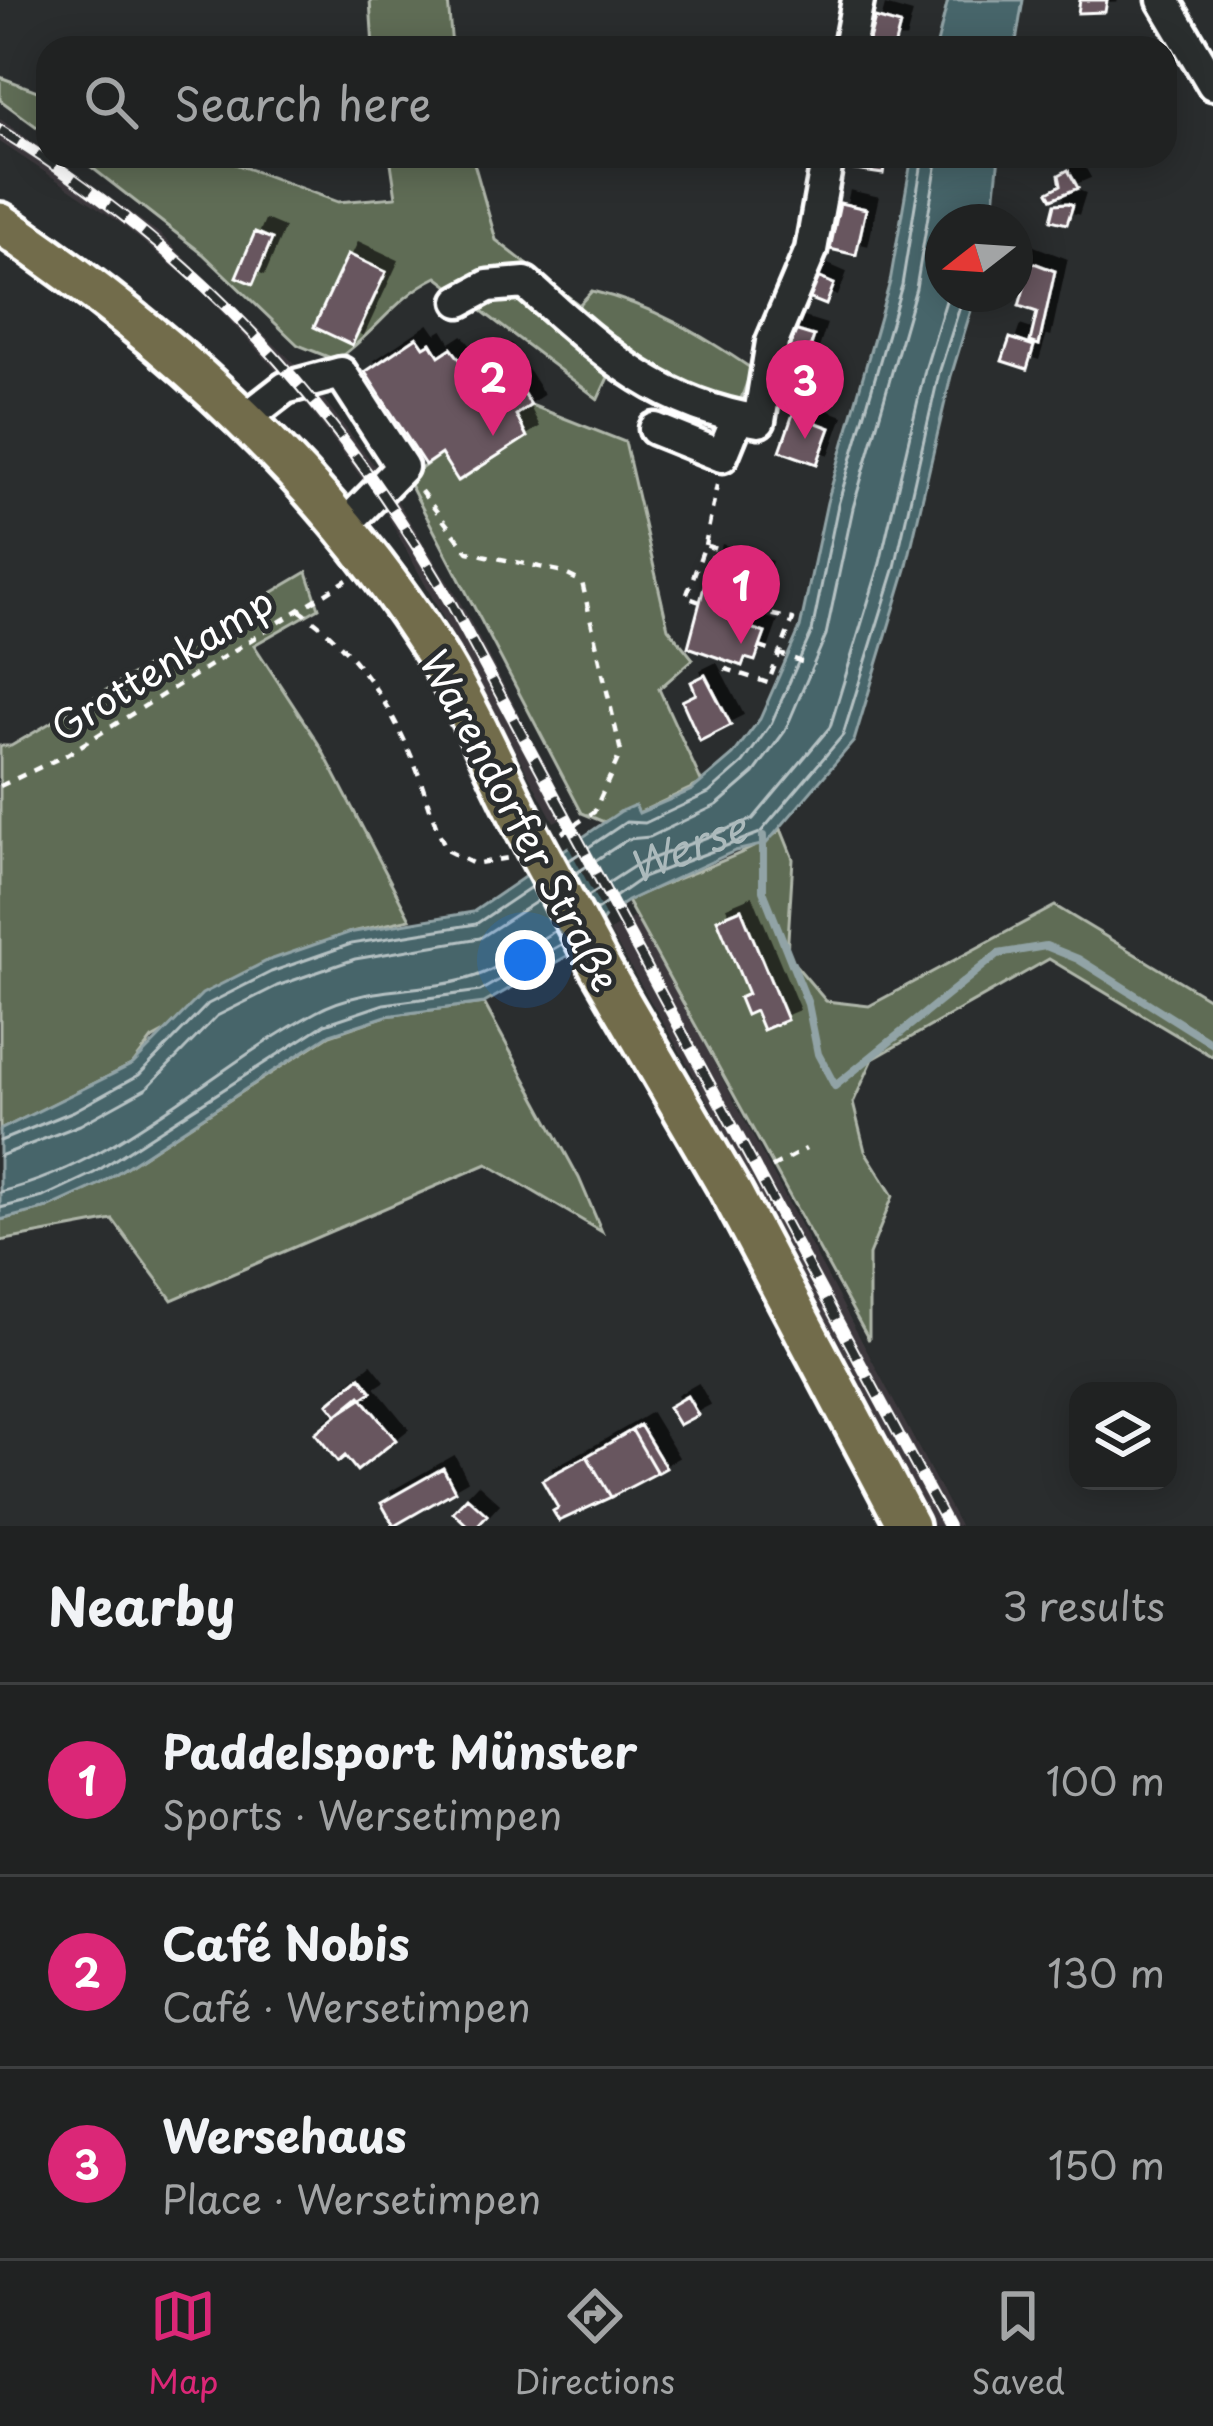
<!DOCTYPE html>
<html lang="en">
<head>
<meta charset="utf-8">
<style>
	:root { --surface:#202222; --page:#282a2a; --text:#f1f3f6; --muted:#a2a4a5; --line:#3d3f40; --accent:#db2777 }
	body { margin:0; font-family:"Playpen Sans",sans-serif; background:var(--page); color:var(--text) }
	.controls { position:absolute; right:36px; bottom:36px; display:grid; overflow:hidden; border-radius:24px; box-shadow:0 6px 30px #0003 }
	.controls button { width:108px; height:108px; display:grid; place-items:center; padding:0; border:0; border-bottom:3px solid var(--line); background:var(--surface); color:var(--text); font:60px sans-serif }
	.compass { position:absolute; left:925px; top:204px; width:108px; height:108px; border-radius:50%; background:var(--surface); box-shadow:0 6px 30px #0003; rotate:253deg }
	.you { position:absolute; left:525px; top:960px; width:42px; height:42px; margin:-30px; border:9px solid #fff; border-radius:50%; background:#1a73e8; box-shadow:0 0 0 18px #1a73e833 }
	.badge { display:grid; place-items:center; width:78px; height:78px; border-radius:50%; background:var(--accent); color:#fff; font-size:39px; font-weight:700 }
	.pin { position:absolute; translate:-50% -99px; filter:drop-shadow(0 3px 6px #0008) }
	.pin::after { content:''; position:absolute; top:63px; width:42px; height:36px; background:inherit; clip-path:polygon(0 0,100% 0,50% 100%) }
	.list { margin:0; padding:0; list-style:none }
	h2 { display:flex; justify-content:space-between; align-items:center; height:156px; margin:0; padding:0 48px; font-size:51px }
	h2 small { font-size:39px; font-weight:400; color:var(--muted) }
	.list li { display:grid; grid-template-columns:78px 1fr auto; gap:36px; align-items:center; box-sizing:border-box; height:192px; padding:0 48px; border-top:3px solid var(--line) }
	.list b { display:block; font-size:45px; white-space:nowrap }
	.list p { margin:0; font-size:39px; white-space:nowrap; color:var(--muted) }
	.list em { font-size:39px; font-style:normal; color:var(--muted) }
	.icon { flex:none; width:66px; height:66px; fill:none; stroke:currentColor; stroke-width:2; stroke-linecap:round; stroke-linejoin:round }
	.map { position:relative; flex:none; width:1213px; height:1526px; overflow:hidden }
	.search { position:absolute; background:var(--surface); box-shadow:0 6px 30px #0003; left:36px; right:36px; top:36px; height:132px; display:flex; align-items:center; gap:30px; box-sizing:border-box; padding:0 42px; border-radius:36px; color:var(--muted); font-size:45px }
	.sheet { height:732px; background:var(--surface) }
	nav { display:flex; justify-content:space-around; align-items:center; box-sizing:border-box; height:168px; border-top:3px solid var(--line); background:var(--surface); font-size:33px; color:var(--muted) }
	nav a { display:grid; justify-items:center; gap:6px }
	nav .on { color:var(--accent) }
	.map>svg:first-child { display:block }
	.built { fill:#3c393c }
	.green { fill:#5f6c54; stroke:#afb6aa; stroke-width:3 }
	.water { fill:#47656a; stroke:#91a3a6; stroke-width:3 }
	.pier { fill:#2a2d2e }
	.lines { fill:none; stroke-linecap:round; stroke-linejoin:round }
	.shore { stroke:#b5c1c3; stroke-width:3 }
	.stream { stroke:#91a3a6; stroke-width:8 }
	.building { fill:#67565e; stroke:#fff; stroke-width:3; filter:url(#shadow) }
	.minor-casing { stroke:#fff; stroke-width:39 }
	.major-casing { stroke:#fff; stroke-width:48 }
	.path { stroke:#fff; stroke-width:4.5; stroke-dasharray:9 9; stroke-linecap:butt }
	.minor { stroke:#2a2d2e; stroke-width:30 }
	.major { stroke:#726c4b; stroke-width:39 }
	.rail-casing { stroke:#fff; stroke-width:12 }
	.rail { stroke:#2a2d2e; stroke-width:8; stroke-dasharray:22; stroke-linecap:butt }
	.major-bridge-casing { stroke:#fff; stroke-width:48; stroke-linecap:butt }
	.major-bridge { stroke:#726c4b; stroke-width:39 }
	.labels { text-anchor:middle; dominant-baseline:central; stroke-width:10; stroke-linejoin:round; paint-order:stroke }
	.street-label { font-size:39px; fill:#fff; stroke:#2a2d2e }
	.water-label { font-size:42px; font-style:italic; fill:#acbabc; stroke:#2a2d2e }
</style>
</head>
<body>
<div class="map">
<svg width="1213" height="1526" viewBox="0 0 1213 1526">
	<defs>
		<filter id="shadow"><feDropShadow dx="11" dy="-11" stdDeviation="0" flood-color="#0009"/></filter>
	</defs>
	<rect width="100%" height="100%" fill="#2a2d2e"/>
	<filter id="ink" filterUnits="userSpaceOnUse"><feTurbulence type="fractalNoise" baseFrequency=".00833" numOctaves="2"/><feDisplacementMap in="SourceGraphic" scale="24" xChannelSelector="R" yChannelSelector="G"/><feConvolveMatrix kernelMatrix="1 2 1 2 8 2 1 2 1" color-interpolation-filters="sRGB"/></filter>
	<g filter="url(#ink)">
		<!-- built -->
		<path class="built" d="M0,119L160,234L302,371L378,470L459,600L571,813L554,822L383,507L301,397L201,290L119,222L0,142Z
			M636,916L960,1526H932L691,1070L609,931Z"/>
		<!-- green -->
		<path class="green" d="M370,0H448L452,48H373Z
			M0,77L48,95V135L0,100Z
			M77,156H214L338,202L396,197L390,156H472L496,240L579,305L592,291C652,305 702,335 752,369L739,404L610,373L598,399L437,277C395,297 374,335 336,360L298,345L203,254Z
			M531,405L625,442L668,628L693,659L659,689L702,783L638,813L635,806L604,822L582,813L407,479L441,454L459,481L526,437L516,415Z
			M307,572L319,608L254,645L320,746L410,919L348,933L152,1039L133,1064L0,1130V746H11Z
			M781,829L793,859L787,955L826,1001L869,1006L1055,906L1213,1001V1057L1049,959L873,1059L853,1103L865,1151L893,1196L869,1255V1340L627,901C665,880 758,853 781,829Z
			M484,1003L579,1178L602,1232L487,1164L172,1300L113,1220L0,1241V1220L47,1208L100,1184L330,1035L386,1016Z"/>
		<!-- water -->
		<path class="water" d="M948,0H1023L1015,48H936Z
			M912,156H999L992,222H943V294H976L951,376L906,569L854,741L766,844L735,851L627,901L607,915L583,947L484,1003L386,1016L330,1034L100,1184L47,1208L0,1220V1130L133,1064L202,994L267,961L348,933L473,912L621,811L635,805L639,813L692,790L733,755L760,719L800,628L827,502L890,282Z"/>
		<!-- pier -->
		<path class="pier" d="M581,832L623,911L609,923L566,842Z"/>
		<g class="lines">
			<!-- shore -->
			<g class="shore">
				<path d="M568,861L626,822L645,823L709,793L743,763L771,724L812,631L838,505L902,285L923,156"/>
				<path d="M575,874L628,839L650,837L717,805L754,773L785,731L826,635L853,508L916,288L938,156"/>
				<path id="s1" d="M588,896L636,865L753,819L830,727L880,563L925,370L948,294"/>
				<path d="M595,911L642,878L760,833L843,735L895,567L939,373L964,294"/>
				<path d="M0,1141L74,1111L139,1075L208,1004L271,972L351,944L476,924L531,887"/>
				<path d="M0,1156L80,1125L147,1088L217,1016L277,986L355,959L480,938L539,900"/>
				<path d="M0,1192C121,1162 209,1070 316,1012C366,984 424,994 476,976C503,967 530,945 555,931"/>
				<path d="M0,1208L43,1197L94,1173L325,1024L384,1004L480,991L562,944"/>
			</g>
			<!-- stream -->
			<path class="stream" d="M763,836V891L808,1004L818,1054L835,1086L998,954L1046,946L1078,959L1213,1044"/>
		</g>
		<!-- building -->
		<path class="building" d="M1080,0H1107L1105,12L1078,13Z
			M875,18L900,25L894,48H867Z
			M850,156H886L883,174L848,169Z
			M1068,170L1078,188L1052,199L1048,192L1061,185L1059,175Z
			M840,203L866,209L856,255L830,249Z
			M1068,203L1073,205L1067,224L1051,220L1055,204Z
			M255,232L272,239L253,284L236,277Z
			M348,254L386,272L352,345L314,327Z
			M1021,258L1055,271L1039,345L1030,342L1037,312L1019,306L1027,278L1017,273Z
			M813,275L834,284L826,305L803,296Z
			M791,329L814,336L800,379L777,372Z
			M417,337L424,347L431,343L439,356L451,348L472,375L500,356L531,405L516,415L527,437L458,481L441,454L425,465L365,372Z
			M1010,338L1034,346L1027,369L1002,361Z
			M793,414L830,428L817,464L780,451Z
			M712,557L759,573L745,626L765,633L755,661L745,658L742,666L688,647Z
			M705,675L731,725L700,741L682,701L696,694L691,682Z
			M741,909L787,1020L763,1030L755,1011L746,1015L739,998L748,994L717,919Z
			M360,1377L372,1392L337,1415L328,1404Z
			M360,1396L396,1440L357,1471L345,1456L338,1462L315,1433Z
			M687,1396L698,1415L679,1425L668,1407Z
			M640,1425L666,1468L657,1473L632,1430Z
			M632,1430L657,1473L611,1497L587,1456Z
			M587,1456L611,1497L559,1521L553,1511L558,1508L542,1480Z
			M443,1468L455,1491L394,1526L381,1503Z
			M467,1497L487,1515L477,1526H468L453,1512Z"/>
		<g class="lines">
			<defs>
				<path id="minor" d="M1163,0L1213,84
					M849,48L858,0
					M460,301L488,286L525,283C601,350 655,404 759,421L772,342L811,250L828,156
					M245,419L285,388L341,373L402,467L343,527
					M655,429L722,456L738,417"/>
				<path id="major" d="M0,223C172,340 329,481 439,659C472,714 498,773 527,831
					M600,967L730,1190L908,1526"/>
			</defs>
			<!-- minor casing -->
			<use href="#minor" class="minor-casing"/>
			<!-- major casing -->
			<use href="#major" class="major-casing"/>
			<!-- path -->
			<path class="path" d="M421,491L468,552L559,571L582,582L621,752L594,812L562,833
				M705,545L717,485
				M700,602L686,597L705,545L764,566L754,611L793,619L768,683L723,668L725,660
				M299,610C356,649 394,709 418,773C428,799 434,827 448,851L474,864L508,858
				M760,647L800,661L797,670
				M0,786L66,755L347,580
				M756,1176L806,1149"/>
			<!-- minor -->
			<use href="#minor" class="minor"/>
			<!-- major -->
			<use href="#major" class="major"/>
			<defs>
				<path id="rail" d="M0,130C200,254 337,404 453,607L948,1526"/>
			</defs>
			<!-- rail casing -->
			<use href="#rail" class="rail-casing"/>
			<!-- rail -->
			<use href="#rail" class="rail"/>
			<defs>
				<path id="major-bridge" d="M527,831L600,967"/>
			</defs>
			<!-- major-bridge casing -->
			<use href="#major-bridge" class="major-bridge-casing"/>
			<!-- major-bridge -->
			<use href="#major-bridge" class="major-bridge"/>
		</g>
	</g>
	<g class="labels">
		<!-- street labels -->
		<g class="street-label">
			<text transform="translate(161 663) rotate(-32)">Grottenkamp</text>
			<text transform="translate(522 820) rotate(62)">Warendorfer Straße</text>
		</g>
		<!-- water labels -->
		<g class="water-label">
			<text stroke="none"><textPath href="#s1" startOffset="111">Werse</textPath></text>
		</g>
	</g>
</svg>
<div class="controls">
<button><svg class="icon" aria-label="layers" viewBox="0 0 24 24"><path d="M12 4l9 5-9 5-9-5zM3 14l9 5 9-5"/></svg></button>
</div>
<svg class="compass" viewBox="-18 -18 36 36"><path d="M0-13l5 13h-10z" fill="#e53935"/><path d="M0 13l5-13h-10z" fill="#a2a4a5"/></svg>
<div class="you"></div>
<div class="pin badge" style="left:741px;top:644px">1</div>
<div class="pin badge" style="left:493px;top:436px">2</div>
<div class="pin badge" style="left:805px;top:439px">3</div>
<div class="search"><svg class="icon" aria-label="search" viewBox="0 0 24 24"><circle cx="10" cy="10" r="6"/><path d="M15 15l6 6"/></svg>Search here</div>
</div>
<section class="sheet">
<h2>Nearby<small>3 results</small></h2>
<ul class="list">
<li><span class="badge">1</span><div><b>Paddelsport Münster</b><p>Sports · Wersetimpen</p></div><em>100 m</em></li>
<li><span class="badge">2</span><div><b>Café Nobis</b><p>Café · Wersetimpen</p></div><em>130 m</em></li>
<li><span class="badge">3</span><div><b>Wersehaus</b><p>Place · Wersetimpen</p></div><em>150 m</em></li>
</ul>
</section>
<nav>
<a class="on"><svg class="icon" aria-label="map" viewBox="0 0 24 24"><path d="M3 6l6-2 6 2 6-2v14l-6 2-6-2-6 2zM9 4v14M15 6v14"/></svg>Map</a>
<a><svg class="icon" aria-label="directions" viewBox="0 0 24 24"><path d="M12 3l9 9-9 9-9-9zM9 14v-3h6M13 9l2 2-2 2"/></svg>Directions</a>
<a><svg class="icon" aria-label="saved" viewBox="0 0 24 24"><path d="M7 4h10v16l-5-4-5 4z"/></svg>Saved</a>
</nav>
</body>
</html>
